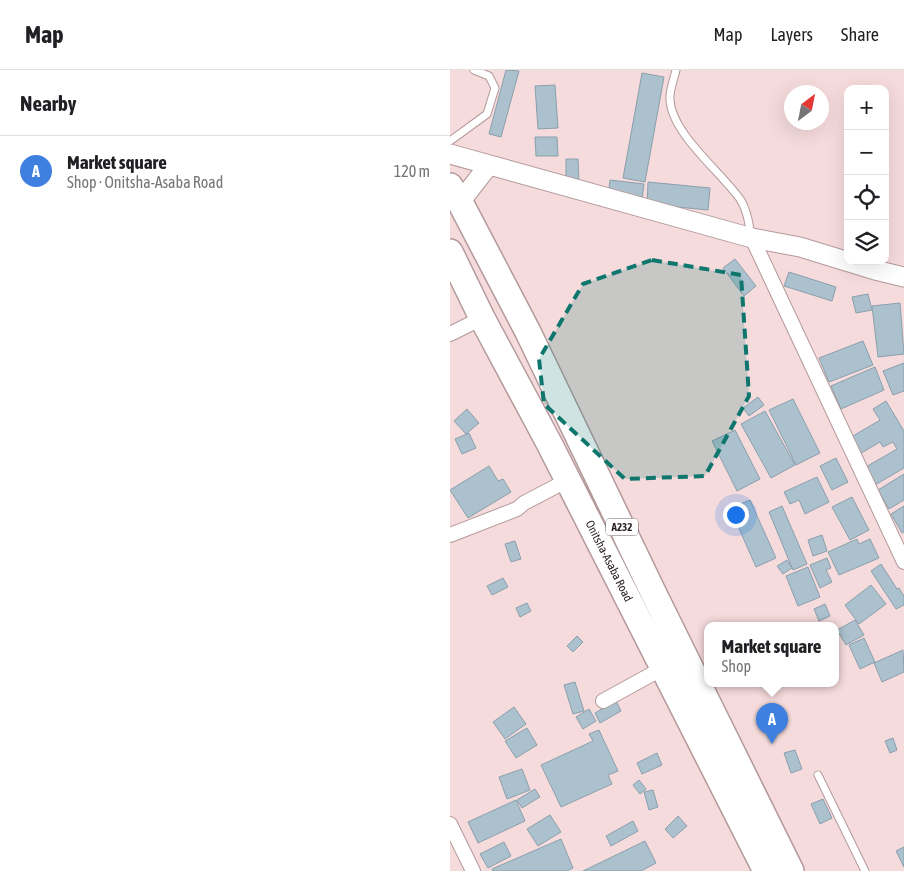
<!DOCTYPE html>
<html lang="en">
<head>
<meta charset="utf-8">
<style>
	:root { --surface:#fff; --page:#f2f2f2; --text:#202124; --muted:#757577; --line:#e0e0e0; --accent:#1a73e8 }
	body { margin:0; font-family:"Asap Condensed",sans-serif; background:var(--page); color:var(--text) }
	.controls { position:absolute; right:15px; top:15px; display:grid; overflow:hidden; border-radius:10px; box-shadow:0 5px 20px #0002 }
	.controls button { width:45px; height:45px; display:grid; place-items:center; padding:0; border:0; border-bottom:1px solid var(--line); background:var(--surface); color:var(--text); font:25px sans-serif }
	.compass { position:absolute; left:334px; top:15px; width:45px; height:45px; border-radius:50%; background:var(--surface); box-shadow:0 5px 20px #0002; rotate:32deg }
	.you { position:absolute; left:285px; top:444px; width:18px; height:18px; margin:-12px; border:4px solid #fff; border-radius:50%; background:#1a73e8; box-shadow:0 0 0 8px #1a73e833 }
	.badge { display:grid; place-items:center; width:32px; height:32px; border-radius:50%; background:var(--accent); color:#fff; font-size:16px; font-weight:700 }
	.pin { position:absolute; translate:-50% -41px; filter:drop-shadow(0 1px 2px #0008) }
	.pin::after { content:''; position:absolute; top:26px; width:18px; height:15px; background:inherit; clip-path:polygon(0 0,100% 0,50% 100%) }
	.popup { position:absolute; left:254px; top:552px; width:135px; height:65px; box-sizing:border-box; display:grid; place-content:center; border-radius:10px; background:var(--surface); filter:drop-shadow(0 1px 4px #0005); font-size:16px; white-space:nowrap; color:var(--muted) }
	.popup b { font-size:19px; color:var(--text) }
	.popup::after { content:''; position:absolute; left:50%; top:100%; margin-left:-10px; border:10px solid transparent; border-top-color:var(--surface) }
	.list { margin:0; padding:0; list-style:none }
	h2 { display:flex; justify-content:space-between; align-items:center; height:65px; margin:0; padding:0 20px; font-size:21px }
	h2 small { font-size:16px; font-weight:400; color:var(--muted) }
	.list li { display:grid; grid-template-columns:32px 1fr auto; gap:15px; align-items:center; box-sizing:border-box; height:70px; padding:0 20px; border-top:1px solid var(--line) }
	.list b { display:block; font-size:19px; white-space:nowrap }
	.list p { margin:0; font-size:16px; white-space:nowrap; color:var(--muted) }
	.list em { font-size:16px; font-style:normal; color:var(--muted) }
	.icon { flex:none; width:28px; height:28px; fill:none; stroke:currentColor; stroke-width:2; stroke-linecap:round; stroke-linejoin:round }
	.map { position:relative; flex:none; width:454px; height:801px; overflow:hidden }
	header { display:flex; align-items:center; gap:30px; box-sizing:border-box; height:70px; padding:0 25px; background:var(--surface); border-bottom:1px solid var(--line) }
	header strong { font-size:24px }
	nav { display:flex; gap:28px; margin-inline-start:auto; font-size:18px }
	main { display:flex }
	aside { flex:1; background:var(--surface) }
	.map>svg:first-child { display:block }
	.building { fill:#acc1ce; stroke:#8a9fac }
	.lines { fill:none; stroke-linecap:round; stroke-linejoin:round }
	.lane-casing { stroke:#b3999a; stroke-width:9 }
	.street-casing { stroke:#b3999a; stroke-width:16 }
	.secondary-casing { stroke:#b3999a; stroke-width:21 }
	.highway-casing { stroke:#b3999a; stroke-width:28 }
	.lane { stroke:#fff; stroke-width:7 }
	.street { stroke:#fff; stroke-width:14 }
	.secondary { stroke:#fff; stroke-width:19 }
	.highway { stroke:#fff; stroke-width:25 }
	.marked { fill:#0f766e; fill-opacity:0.2; stroke:#0f766e; stroke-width:4; stroke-dasharray:10 6; stroke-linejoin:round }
	.labels { text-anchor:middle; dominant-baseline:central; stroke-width:4; stroke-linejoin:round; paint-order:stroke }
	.shield { fill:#fff; stroke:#686162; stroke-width:1 }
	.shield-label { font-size:11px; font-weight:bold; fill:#271d1e }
	.street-label { font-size:12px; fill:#271d1e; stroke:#fff }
</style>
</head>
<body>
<header>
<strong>Map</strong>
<nav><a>Map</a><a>Layers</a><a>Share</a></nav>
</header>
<main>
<aside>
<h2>Nearby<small></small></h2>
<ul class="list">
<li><span class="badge" style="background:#3f7fe0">A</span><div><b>Market square</b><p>Shop · Onitsha-Asaba Road</p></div><em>120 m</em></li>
</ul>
</aside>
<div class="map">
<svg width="454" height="801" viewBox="0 0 454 801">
	<rect width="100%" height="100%" fill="#f6dbdc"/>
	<!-- building -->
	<path class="building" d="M56,0L69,1L51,67L39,64Z
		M192,3L214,7L195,112L173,108Z
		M105,15L108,58L88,59L85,16Z
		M85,67H107L108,86H86Z
		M116,89H128L129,113H116Z
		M160,110L194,114L192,130L158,126Z
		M198,112L260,118L258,140L197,134Z
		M285,189L306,216L294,226L273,198Z
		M339,202L386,217L382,231L334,216Z
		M418,224L422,240L406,243L402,227Z
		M450,233L454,284L428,287L422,236Z
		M413,271L423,295L379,312L369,288Z
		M454,293V321L443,325L433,301Z
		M425,297L434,320L391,339L381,316Z
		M308,327L314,335L299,346L293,338Z
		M343,329L370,383L346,395L319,340Z
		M436,331L454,361V398L425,415L414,398L447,379L443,372L433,377L430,372L408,385L398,369L430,350L423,339Z
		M17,339L29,353L16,364L4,351Z
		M315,341L345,395L321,408L291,354Z
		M285,360L310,409L287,421L262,371Z
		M19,363L26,378L12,384L5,369Z
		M386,388L398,412L382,420L370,396Z
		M39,396L48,411L53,409L61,422L18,448L0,420Z
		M454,404V430L439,439L428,420Z
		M367,407L379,432L355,444L349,430L340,434L334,422Z
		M402,427L419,460L400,470L382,437Z
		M300,430L326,488L306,497L280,438Z
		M332,436L357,494L343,500L319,442Z
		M454,436V462L452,463L441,444Z
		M372,465L377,481L363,486L358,470Z
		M407,469L409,474L420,469L429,488L389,505L378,482Z
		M65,471L71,489L61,492L55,474Z
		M377,488L381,498L376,500L382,512L370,518L360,495Z
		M337,490L342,498L333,504L327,496Z
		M431,494L447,519L449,518L454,526V535L446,539L421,501Z
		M358,497L370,527L348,536L336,506Z
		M53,508L58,517L42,525L37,516Z
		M421,515L436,534L409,554L395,535Z
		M77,533L81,541L70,547L66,538Z
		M375,534L380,546L369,551L364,539Z
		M405,550L414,565L396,575L387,560Z
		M127,566L133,572L123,582L117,576Z
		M414,568L425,592L410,599L399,575Z
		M453,580L454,602L432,612L424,593Z
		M125,612L134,641L123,644L114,615Z
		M166,631L171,641L150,653L145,643Z
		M64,637L76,654L55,669L43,652Z
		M139,639L146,651L133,659L126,647Z
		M77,658L87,675L66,688L55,671Z
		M149,660L168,701L158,705L162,714L111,737L91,695L143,671L139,664Z
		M443,668L447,680L440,683L435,671Z
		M345,680L352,699L341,703L334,683Z
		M207,683L212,695L192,704L187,693Z
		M72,699L80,720L57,729L49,707Z
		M189,710L196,719L190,724L183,715Z
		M85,719L90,727L72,738L67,730Z
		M203,720L208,737L199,740L194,722Z
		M373,729L382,748L370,754L361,734Z
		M66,730L75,751L28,773L18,752Z
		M100,745L111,762L88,776L77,759Z
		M228,746L237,756L223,768L215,759Z
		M183,751L188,761L161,776L156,766Z
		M111,769L123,798L117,801H43L42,799Z
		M195,771L206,793L191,801H133Z
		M54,772L61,786L38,798L30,784Z
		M454,777V797L446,781Z"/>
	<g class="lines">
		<defs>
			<path id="lane" d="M226,0C224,9 219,21 220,30C222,64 271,102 290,129C297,140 299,153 301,166
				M0,71L37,44L45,18L39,6L24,0
				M368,705L415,801"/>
			<path id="street" d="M302,168L454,492
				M0,264L32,248
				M0,465L67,439L74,433L118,410
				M153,631L213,598
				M0,754L23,801"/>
			<path id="secondary" d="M0,84L302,168L350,177L425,200L454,207
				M10,132L39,95"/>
			<path id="highway" d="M0,116L10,132L78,262L203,522L341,801
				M0,182L32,248L100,375L316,801"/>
		</defs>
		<!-- lane casing -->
		<use href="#lane" class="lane-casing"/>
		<!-- street casing -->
		<use href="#street" class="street-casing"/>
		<!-- secondary casing -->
		<use href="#secondary" class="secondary-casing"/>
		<!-- highway casing -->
		<use href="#highway" class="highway-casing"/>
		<!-- lane -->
		<use href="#lane" class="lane"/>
		<!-- street -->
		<use href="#street" class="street"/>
		<!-- secondary -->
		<use href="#secondary" class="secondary"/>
		<!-- highway -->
		<use href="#highway" class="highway"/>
	</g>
	<!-- marked area -->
	<path class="marked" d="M202,190L291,205L299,326L255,406L175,409L94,334L89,289L133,214Z"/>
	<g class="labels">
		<!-- shield labels -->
		<rect class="shield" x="156" y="448.5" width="32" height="17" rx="4"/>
		<g class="shield-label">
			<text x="172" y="457">A232</text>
		</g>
		<!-- street labels -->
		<g class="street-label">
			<text transform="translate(159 491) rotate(63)">Onitsha-Asaba Road</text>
		</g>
	</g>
</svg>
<div class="controls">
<button>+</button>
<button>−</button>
<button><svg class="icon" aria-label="locate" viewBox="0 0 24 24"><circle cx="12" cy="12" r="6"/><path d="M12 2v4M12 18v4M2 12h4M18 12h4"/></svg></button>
<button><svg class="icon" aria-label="layers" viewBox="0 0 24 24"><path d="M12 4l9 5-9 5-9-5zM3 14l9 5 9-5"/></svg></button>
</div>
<svg class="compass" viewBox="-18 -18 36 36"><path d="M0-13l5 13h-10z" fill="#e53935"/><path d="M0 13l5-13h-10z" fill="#757577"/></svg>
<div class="you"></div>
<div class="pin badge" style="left:322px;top:674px;background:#3f7fe0">A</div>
<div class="popup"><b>Market square</b>Shop</div>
</div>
</main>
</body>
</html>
